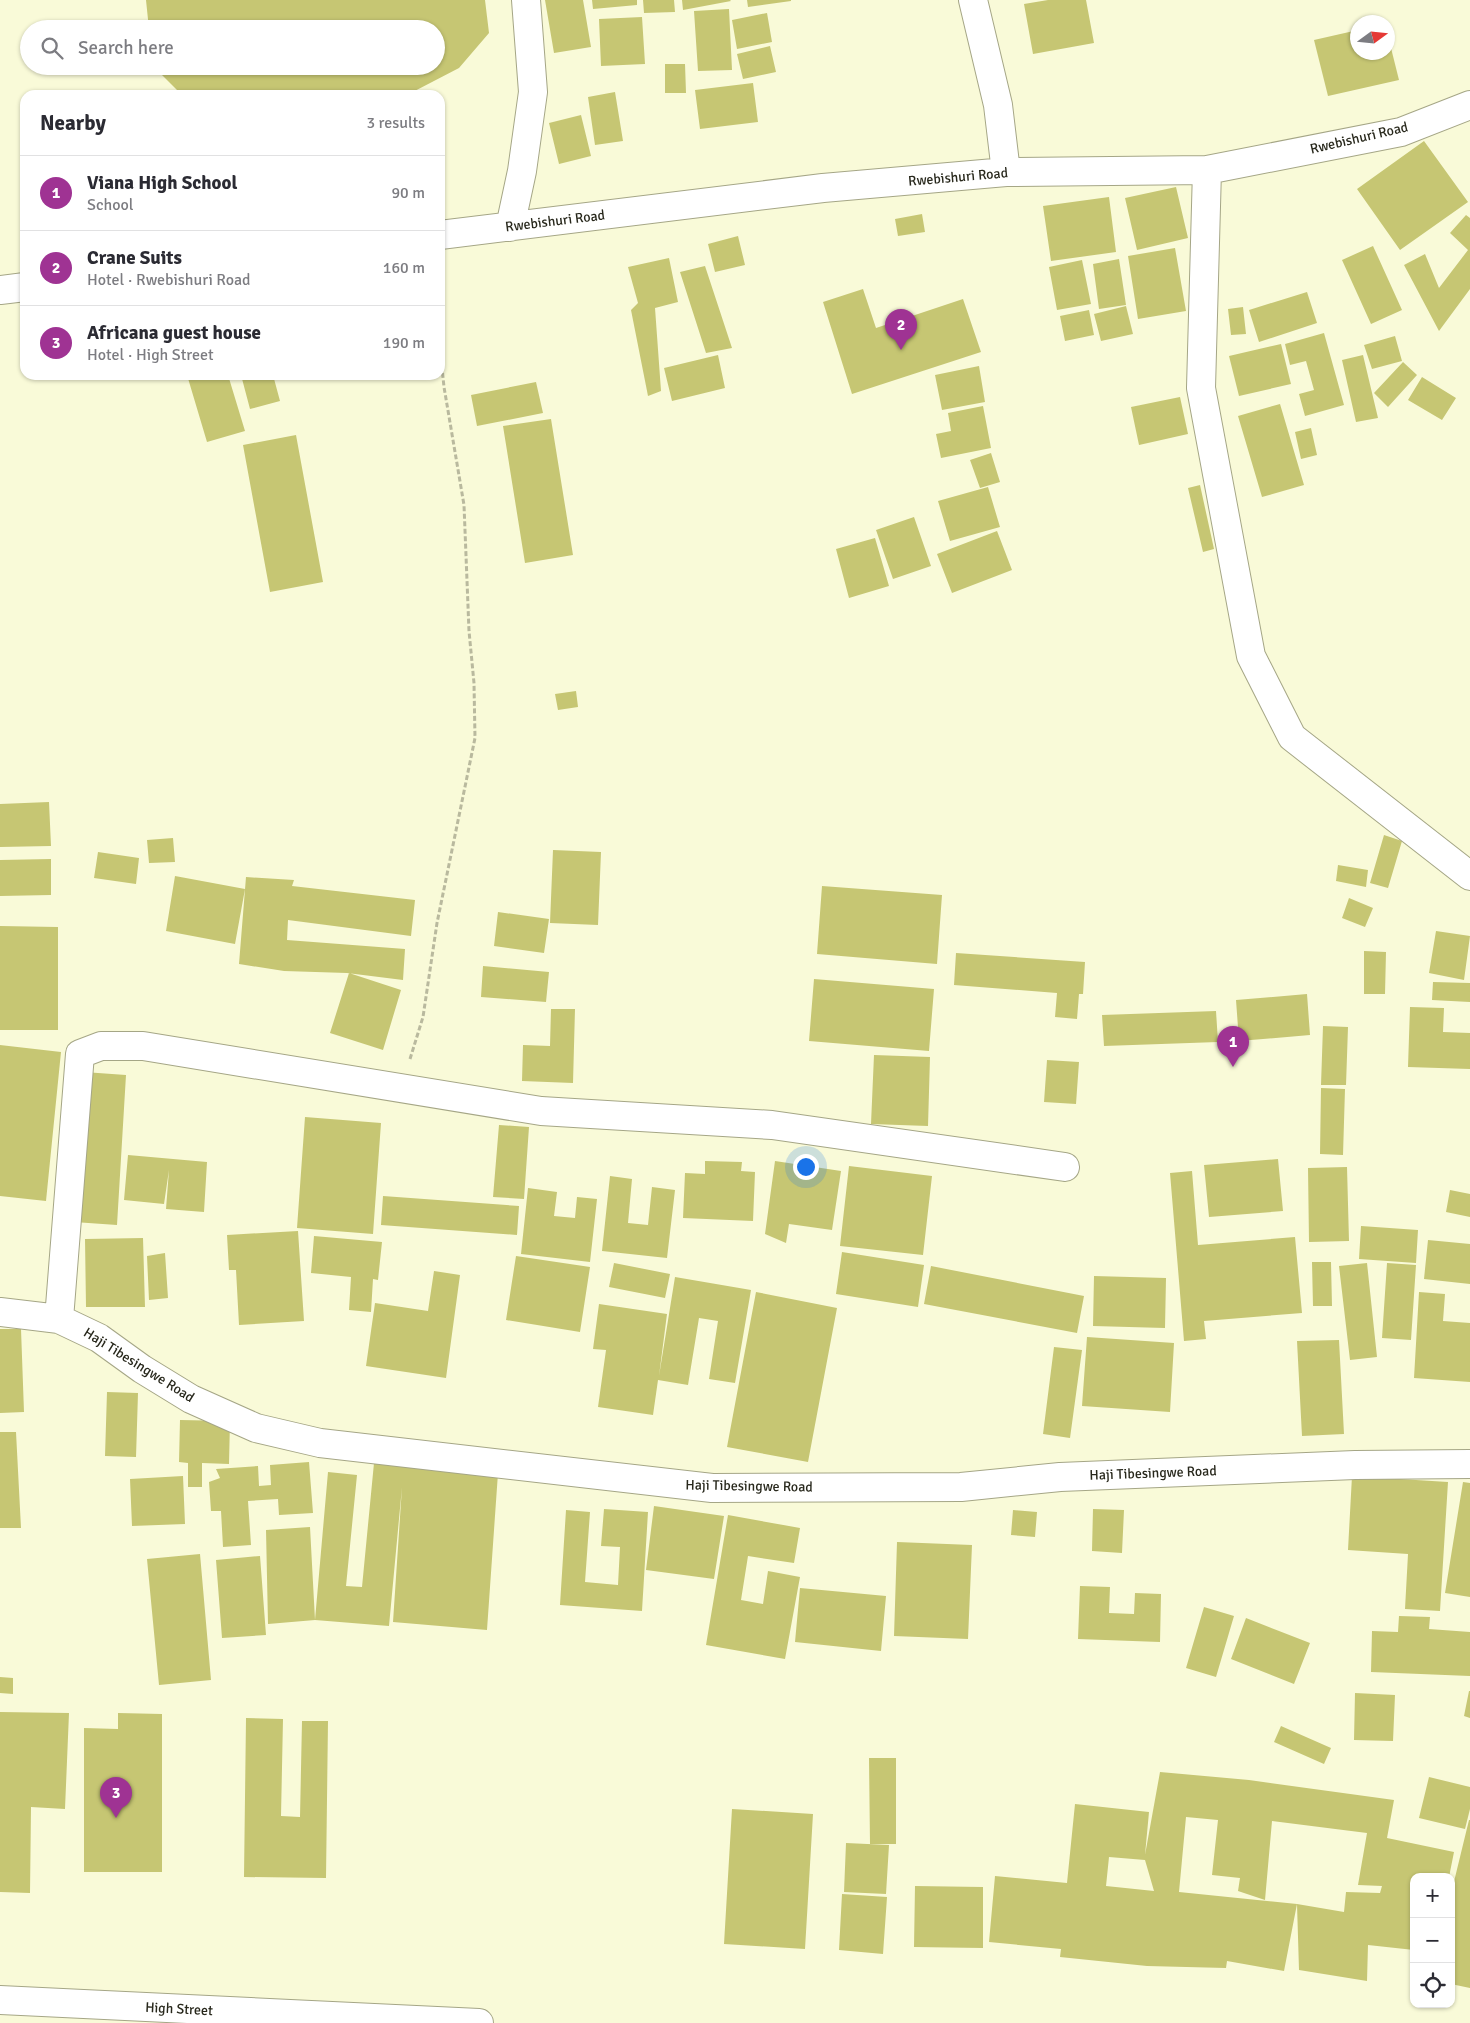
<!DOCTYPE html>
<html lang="en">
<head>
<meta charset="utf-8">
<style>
	:root { --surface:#fff; --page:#f2f2f3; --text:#2b2b33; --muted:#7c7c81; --line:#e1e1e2; --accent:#9f3393 }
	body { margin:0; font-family:Signika,sans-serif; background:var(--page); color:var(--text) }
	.controls { position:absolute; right:15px; bottom:15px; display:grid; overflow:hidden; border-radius:10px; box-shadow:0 1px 4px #0004 }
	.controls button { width:45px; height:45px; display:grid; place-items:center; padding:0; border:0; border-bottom:1px solid var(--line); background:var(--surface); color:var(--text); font:25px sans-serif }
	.compass { position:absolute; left:1350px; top:15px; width:45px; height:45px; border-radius:50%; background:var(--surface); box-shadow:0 1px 4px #0004; rotate:75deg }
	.you { position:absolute; left:805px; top:1166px; width:18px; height:18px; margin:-12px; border:4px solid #fff; border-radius:50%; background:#1a73e8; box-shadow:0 0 0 8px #1a73e833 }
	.badge { display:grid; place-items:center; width:32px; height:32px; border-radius:50%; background:var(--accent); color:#fff; font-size:16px; font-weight:700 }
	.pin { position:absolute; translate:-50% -41px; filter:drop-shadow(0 1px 2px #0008) }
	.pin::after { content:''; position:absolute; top:26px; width:18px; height:15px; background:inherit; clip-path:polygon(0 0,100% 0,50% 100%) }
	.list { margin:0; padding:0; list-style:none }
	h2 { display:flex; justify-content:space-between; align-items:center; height:65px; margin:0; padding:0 20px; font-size:21px }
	h2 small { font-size:16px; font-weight:400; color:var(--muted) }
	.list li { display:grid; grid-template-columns:32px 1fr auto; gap:15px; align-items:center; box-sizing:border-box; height:75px; padding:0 20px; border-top:1px solid var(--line) }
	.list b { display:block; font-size:19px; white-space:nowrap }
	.list p { margin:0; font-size:16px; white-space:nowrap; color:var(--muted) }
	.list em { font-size:16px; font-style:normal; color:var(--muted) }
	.icon { flex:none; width:28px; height:28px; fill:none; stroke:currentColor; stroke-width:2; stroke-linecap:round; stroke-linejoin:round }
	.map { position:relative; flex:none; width:1470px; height:2023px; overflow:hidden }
	.search { position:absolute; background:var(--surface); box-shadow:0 1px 4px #0004; left:20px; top:20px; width:425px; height:55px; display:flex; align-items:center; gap:12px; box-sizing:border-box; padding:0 18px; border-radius:28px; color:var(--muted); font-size:19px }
	.panel { position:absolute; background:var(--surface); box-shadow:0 1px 4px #0004; left:20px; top:90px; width:425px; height:290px; border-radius:15px }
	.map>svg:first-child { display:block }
	.building { fill:#c6c673; fill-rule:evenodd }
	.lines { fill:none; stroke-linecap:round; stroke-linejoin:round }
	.street-casing { stroke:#a5a686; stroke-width:30 }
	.primary-casing { stroke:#a5a686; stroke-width:30 }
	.path { stroke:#b9b99e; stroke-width:3; stroke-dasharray:5 2.5; stroke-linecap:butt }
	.street { stroke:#fff; stroke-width:28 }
	.primary { stroke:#fff; stroke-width:28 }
	.labels { text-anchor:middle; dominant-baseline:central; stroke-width:4.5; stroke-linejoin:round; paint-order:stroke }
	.street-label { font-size:14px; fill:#28281c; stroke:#fff }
</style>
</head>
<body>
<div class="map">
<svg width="1470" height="2023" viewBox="0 0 1470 2023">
	<rect width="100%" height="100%" fill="#f9fad8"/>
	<!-- building -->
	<path class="building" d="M146,0H485L489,33L459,68L407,95H182L153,66H436V29H149Z
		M545,0H583L591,47L554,53Z
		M592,0H637V5L593,9Z
		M643,0H674L675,12L644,13Z
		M682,0H730L731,1L683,10Z
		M747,0H791V1L748,7Z
		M1048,0H1086L1094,43L1033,54L1024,4Z
		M729,9L732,70L698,71L694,11Z
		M767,13L772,42L737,49L732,20Z
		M642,17L645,64L601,66L599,19Z
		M1358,30V52H1388V36L1399,80L1328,96L1314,40Z
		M770,46L776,72L743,79L737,54Z
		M665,64H685L686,93H665Z
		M753,83L758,122L700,129L695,90Z
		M615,92L623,141L595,145L588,97Z
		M581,115L591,156L559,164L549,123Z
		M1424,141L1468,202L1400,250L1357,189Z
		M1176,187L1188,238L1137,250L1125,198Z
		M1109,197L1116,252L1051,261L1043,206Z
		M922,214L925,232L898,236L895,219Z
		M1466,215L1470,218V289L1439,331L1404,265L1425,254L1439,288L1468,250L1450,233Z
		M738,236L745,265L715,272L708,244Z
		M1373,246L1402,310L1371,324L1342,260Z
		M1175,248L1186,311L1138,319L1128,256Z
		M669,258L678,302L655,308L661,391L648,396L631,310L638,303L628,267Z
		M1119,259L1126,305L1099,309L1093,264Z
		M1082,260L1091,304L1057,310L1049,267Z
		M705,266L732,348L706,353L680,272Z
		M863,289L876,328L963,299L981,352L852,394L823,302Z
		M1307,292L1317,323L1259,342L1249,310Z
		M1126,306L1133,334L1101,341L1094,314Z
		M1243,307L1246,334L1231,335L1228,309Z
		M1089,310L1094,335L1065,341L1060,316Z
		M1324,333L1344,405L1305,416L1299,394L1314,390L1306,361L1290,365L1285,344Z
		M1395,336L1402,361L1372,369L1364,345Z
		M1281,344L1291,384L1239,396L1229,356Z
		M718,355L725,388L672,401L664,368Z
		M1363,355L1378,418L1356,422L1342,360Z
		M1403,362L1417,375L1388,407L1374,393Z
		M979,366L985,402L942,410L935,375Z
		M187,375H228L245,431L207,442Z
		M241,375H273L280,401L250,409Z
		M1422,377L1456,398L1442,420L1408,400Z
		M536,382L543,413L477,426L471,395Z
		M1180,397L1188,434L1139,445L1131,407Z
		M1280,404L1304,485L1262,497L1238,416Z
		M983,406L991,448L941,458L936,434L951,431L948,413Z
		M551,419L573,555L525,563L503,426Z
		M1311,428L1317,455L1301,459L1295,432Z
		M296,435L323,582L270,592L243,445Z
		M991,453L1000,482L980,488L970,460Z
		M1200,485L1214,549L1203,552L1188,488Z
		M988,487L1000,527L950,541L938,501Z
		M914,517L931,566L893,579L876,530Z
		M997,531L1012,570L952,593L937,554Z
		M875,538L889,586L849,598L836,549Z
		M576,691L578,707L558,710L555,694Z
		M49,802L51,846L0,847V804Z
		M1384,835L1402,841L1388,888L1370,883Z
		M173,838L175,862L149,863L147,840Z
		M553,850L601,852L598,925L550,923Z
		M98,852L139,858L136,884L94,878Z
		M51,859V895L0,896V860Z
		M1338,865L1368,870L1366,887L1336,881Z
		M175,876L245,889L235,944L166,931Z
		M246,877L294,880L292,886L415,900L411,936L288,920L287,940L405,949L403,980L347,973L284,971L239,964Z
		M822,886L942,895L937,964L817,954Z
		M1349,898L1373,908L1365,927L1342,918Z
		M498,912L549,919L544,953L494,946Z
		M0,926L58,927V1030H0Z
		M1436,931L1470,936L1464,980L1429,973Z
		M1364,951L1386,952L1385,994H1364Z
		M956,953L1085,962L1083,994H1079L1077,1019L1055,1017L1057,993L954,985Z
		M483,966L549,972L546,1002L481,997Z
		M349,973L401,990L383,1050L330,1033Z
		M814,979L934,989L929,1051L809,1041Z
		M1433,982L1470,983V1002L1432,1000Z
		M1307,994L1310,1035L1239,1041L1236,1000Z
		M1410,1007L1444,1008L1443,1032L1470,1033V1069L1408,1067Z
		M551,1009H575L573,1083L522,1081L523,1045L550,1046Z
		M1216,1011L1218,1042L1104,1046L1102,1015Z
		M1323,1026L1348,1027L1346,1085H1321Z
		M0,1045L61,1052L46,1201L0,1196Z
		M874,1055L930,1057L928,1126L871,1124Z
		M1047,1060L1079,1062L1076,1104L1044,1102Z
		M84,1072L126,1075L117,1225L74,1222Z
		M1321,1088L1345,1089L1343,1155L1320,1154Z
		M305,1117L381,1123L373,1234L297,1228Z
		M499,1125L529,1127L524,1199L493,1197Z
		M128,1155L207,1162L204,1212L166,1209L169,1170L164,1204L124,1200Z
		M1278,1159L1283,1211L1209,1217L1204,1165Z
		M705,1161L742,1162L741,1171L755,1172L753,1221L683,1218L685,1173L705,1174Z
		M775,1161L841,1171L832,1230L789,1224L786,1243L765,1234Z
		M849,1166L932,1176L923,1255L840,1246Z
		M1347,1167L1349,1241L1309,1242L1308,1168Z
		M1192,1171L1198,1245L1295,1237L1302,1313L1204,1321L1206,1339L1184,1341L1170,1173Z
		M610,1176L632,1179L628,1223L648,1225L652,1187L675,1190L667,1258L602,1251Z
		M528,1188L557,1192L554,1216L575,1218L577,1197L597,1199L590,1262L521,1254Z
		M1450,1190L1470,1194V1217L1446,1212Z
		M383,1196L519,1206L517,1235L381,1225Z
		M1361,1226L1418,1230L1416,1263L1359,1259Z
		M298,1231L304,1321L239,1325L236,1270H229L227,1235Z
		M314,1236L382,1242L378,1280L373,1279L371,1312L349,1310L351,1277L311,1273Z
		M143,1238L145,1307H86L85,1239Z
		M1428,1240L1470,1244V1284L1424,1279Z
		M842,1252L924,1265L918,1307L836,1294Z
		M165,1253L168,1298L149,1300L147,1256Z
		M516,1256L590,1267L580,1332L506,1320Z
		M1312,1262H1331L1332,1306H1313Z
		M614,1263L670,1274L665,1298L609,1287Z
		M1367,1263L1377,1357L1350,1360L1339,1266Z
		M1387,1263L1416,1265L1411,1340L1382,1338Z
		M931,1266L1084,1296L1077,1333L924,1304Z
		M434,1271L460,1275L446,1378L366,1366L375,1303L428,1311Z
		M1094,1276L1166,1278L1165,1328L1093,1326Z
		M675,1277L751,1290L735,1383L709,1379L718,1321L699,1318L688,1385L658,1380L653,1415L598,1407L606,1350L593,1349L599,1304L667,1314L659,1376Z
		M756,1292L837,1308L808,1462L727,1447Z
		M1419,1292L1445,1294L1443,1321L1470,1323V1382L1414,1378Z
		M0,1329H21L24,1412L0,1413Z
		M1087,1337L1174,1343L1170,1412L1082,1406Z
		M1339,1340L1344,1434L1302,1436L1297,1341Z
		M1054,1347L1082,1350L1070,1438L1043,1434Z
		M107,1392L138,1393L136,1457L105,1456Z
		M180,1420L230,1421L229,1464L202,1463V1487H188V1463L179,1462Z
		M0,1432H16L21,1528H0Z
		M309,1462L313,1513L279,1515L278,1499L248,1501L251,1545L223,1547L221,1511H211L209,1482L220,1478L216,1469L258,1466L259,1486L271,1485L270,1465Z
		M374,1463L498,1473L487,1630L393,1622L402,1487L389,1626L315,1620L328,1472L357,1475L346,1586L362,1587Z
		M183,1476L185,1524L132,1526L130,1479Z
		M1352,1476L1448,1482L1440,1611L1405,1609L1408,1554L1348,1550Z
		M1463,1482L1470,1483V1597L1445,1593Z
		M654,1506L724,1516L714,1579L646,1570Z
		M604,1509L648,1512L642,1611L560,1605L566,1510L590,1512L585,1582L618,1585L620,1547L601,1546Z
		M1093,1509L1124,1510L1122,1553L1092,1551Z
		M1013,1510L1037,1512L1035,1537L1011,1535Z
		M728,1515L800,1528L794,1563L748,1556L741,1600L763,1604L768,1571L800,1577L785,1659L706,1645Z
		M310,1527L315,1620L268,1624L266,1530Z
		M897,1542L972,1545L968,1639L894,1636Z
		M200,1554L211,1680L159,1685L147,1559Z
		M260,1556L266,1635L222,1638L216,1560Z
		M1080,1586L1110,1587L1109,1613L1134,1614L1135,1593L1161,1594L1160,1642L1078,1639Z
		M800,1588L886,1596L881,1651L795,1642Z
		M1204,1607L1234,1616L1216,1677L1186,1668Z
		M1399,1616L1430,1617L1429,1629L1470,1632V1676L1371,1672L1372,1631L1398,1632Z
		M1246,1618L1310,1643L1294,1684L1231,1659Z
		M0,1677L13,1678V1694L0,1693Z
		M1469,1691H1470V1718L1464,1716Z
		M1355,1693L1395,1695L1393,1741L1354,1740Z
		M0,1712L69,1713L65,1809L31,1807L30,1893L0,1892Z
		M118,1713L162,1714V1872H84V1728L118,1729Z
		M246,1718L283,1719L281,1816L300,1817L302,1721H328L326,1878L244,1877Z
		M1281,1726L1331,1748L1324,1764L1274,1742Z
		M869,1758H896V1844H870Z
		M1160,1772L1249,1780L1394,1800L1387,1838L1454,1852L1449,1877H1414V1950L1368,1945L1367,1981L1299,1970L1297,1904L1284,1971L1227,1961L1226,1968L1147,1966L1060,1957L1061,1949L989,1942L995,1876L1067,1883L1075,1804L1149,1812L1145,1855ZM1186,1817L1218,1820L1212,1875L1240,1878L1238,1891L1265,1900L1272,1821L1367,1833L1358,1885L1382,1886L1380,1893L1346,1892L1344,1912L1297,1904L1179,1892ZM1109,1857L1145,1860L1154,1891L1106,1886Z
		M1429,1777L1470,1787V1809L1465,1829L1419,1818Z
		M732,1809L813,1814L805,1949L724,1944Z
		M1469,1820H1470V1988L1451,1984V1894Z
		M846,1843L889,1845L886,1894L844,1892Z
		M915,1886L983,1887V1948L914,1947Z
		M842,1894L887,1897L883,1954L839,1950Z"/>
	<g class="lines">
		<defs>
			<path id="street" d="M973,0L998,105L1006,172
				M1207,170L1201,388L1251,656L1292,737L1470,876
				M510,227L522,171L533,92L526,0
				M440,235L823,188L1006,172L1207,170L1401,132L1470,105
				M0,290L25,287
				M0,1312L59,1319L99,1338L142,1369L191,1399L256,1428L320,1443L712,1488L961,1487L1060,1477L1355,1465L1470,1464
				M59,1319L80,1054L101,1046H143L541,1111L772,1125L1065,1167"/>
			<path id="primary" d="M0,2000L479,2023"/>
		</defs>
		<!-- street casing -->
		<use href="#street" class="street-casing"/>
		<!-- primary casing -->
		<use href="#primary" class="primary-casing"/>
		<!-- path -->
		<path class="path" d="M410,1059L423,1017L437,923L475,738L474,683L469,631L464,505L444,387L440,349"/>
		<!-- street -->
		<use href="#street" class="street"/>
		<!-- primary -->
		<use href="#primary" class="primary"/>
	</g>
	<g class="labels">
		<!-- street labels -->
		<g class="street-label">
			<text transform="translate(1359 138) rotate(-13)">Rwebishuri Road</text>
			<text transform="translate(958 177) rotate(-5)">Rwebishuri Road</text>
			<text transform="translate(555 221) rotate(-7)">Rwebishuri Road</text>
			<text transform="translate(139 1365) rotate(32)">Haji Tibesingwe Road</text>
			<text transform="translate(1153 1473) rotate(-2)">Haji Tibesingwe Road</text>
			<text transform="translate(749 1486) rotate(1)">Haji Tibesingwe Road</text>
			<text transform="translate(179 2009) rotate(3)">High Street</text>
		</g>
	</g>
</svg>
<div class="controls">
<button>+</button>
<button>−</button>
<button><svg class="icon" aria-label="locate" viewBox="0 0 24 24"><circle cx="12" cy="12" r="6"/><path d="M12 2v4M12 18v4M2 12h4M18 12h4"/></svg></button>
</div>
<svg class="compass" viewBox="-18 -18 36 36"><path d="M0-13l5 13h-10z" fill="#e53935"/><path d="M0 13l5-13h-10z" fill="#7c7c81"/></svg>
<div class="you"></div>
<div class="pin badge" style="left:1233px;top:1067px">1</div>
<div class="pin badge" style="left:901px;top:350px">2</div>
<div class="pin badge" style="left:116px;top:1818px">3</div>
<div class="search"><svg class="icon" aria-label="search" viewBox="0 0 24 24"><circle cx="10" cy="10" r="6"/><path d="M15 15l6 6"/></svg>Search here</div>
<section class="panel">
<h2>Nearby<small>3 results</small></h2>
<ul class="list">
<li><span class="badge">1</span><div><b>Viana High School</b><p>School</p></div><em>90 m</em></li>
<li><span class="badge">2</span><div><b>Crane Suits</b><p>Hotel · Rwebishuri Road</p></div><em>160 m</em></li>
<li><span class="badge">3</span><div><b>Africana guest house</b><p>Hotel · High Street</p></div><em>190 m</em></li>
</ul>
</section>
</div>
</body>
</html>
